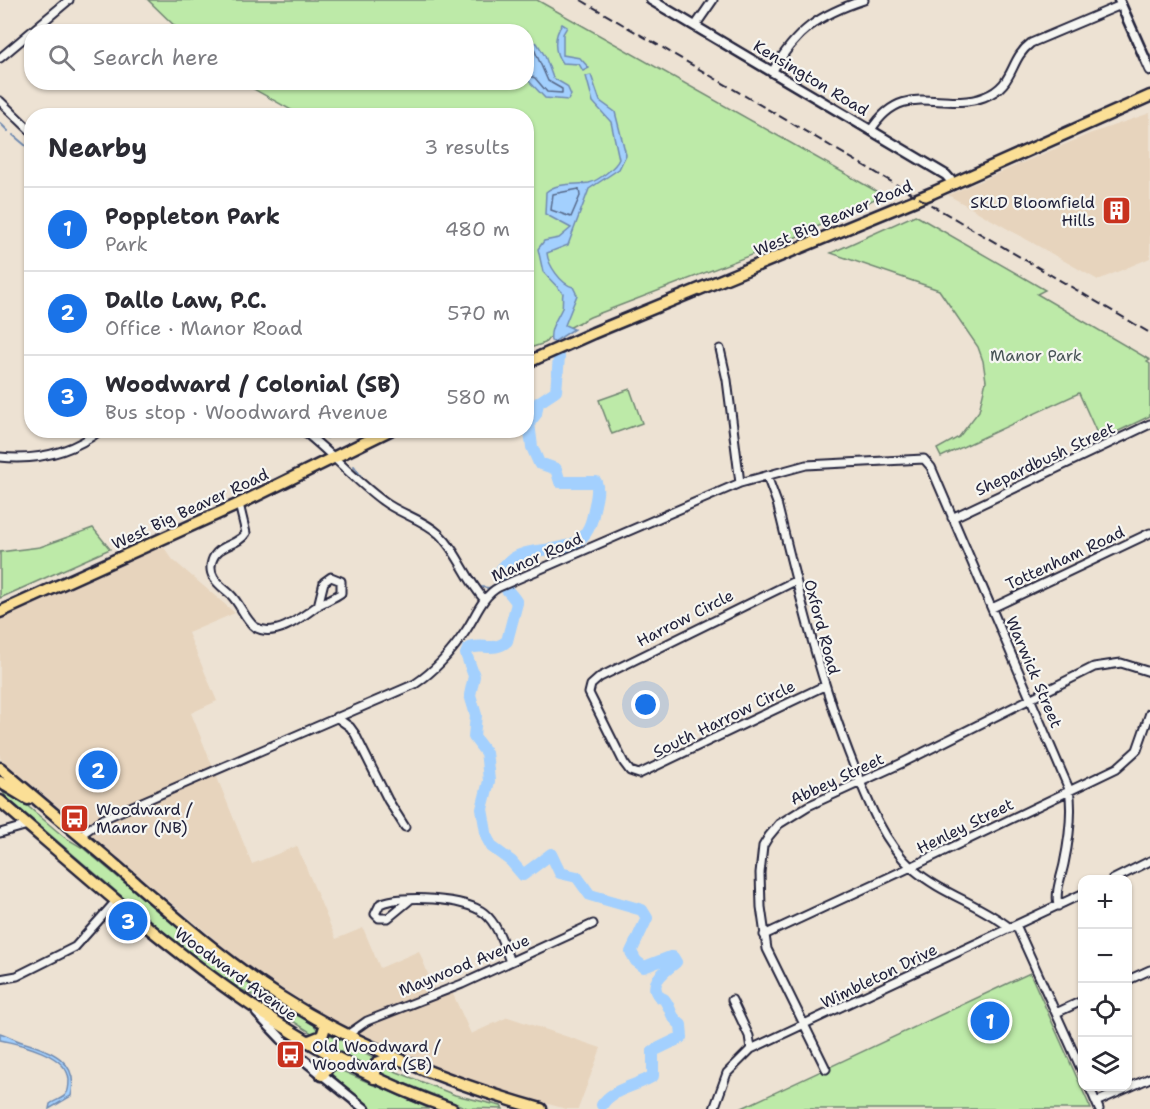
<!DOCTYPE html>
<html lang="en">
<head>
<meta charset="utf-8">
<style>
	:root { --surface:#fff; --page:#f7f7f7; --text:#2b2b33; --muted:#7c7c81; --line:#e1e1e2; --accent:#1a73e8 }
	body { margin:0; font-family:"Shantell Sans",sans-serif; background:var(--page); color:var(--text) }
	.controls { position:absolute; right:18px; bottom:18px; display:grid; overflow:hidden; border-radius:12px; box-shadow:0 2px 4px #0004 }
	.controls button { width:54px; height:54px; display:grid; place-items:center; padding:0; border:0; border-bottom:2px solid var(--line); background:var(--surface); color:var(--text); font:30px sans-serif }
	.you { position:absolute; left:646px; top:705px; width:21px; height:21px; margin:-15px; border:4px solid #fff; border-radius:50%; background:#1a73e8; box-shadow:0 0 0 9px #1a73e833 }
	.badge { display:grid; place-items:center; width:39px; height:39px; border-radius:50%; background:var(--accent); color:#fff; font-size:20px; font-weight:700 }
	.pin { position:absolute; translate:-50% -50%; border:3px solid #fff; box-shadow:0 2px 6px #0006 }
	.list { margin:0; padding:0; list-style:none }
	h2 { display:flex; justify-content:space-between; align-items:center; height:78px; margin:0; padding:0 24px; font-size:26px }
	h2 small { font-size:20px; font-weight:400; color:var(--muted) }
	.list li { display:grid; grid-template-columns:39px 1fr auto; gap:18px; align-items:center; box-sizing:border-box; height:84px; padding:0 24px; border-top:2px solid var(--line) }
	.list b { display:block; font-size:22px; white-space:nowrap }
	.list p { margin:0; font-size:20px; white-space:nowrap; color:var(--muted) }
	.list em { font-size:20px; font-style:normal; color:var(--muted) }
	.icon { flex:none; width:33px; height:33px; fill:none; stroke:currentColor; stroke-width:2; stroke-linecap:round; stroke-linejoin:round }
	.map { position:relative; flex:none; width:1150px; height:1109px; overflow:hidden }
	.search { position:absolute; background:var(--surface); box-shadow:0 2px 4px #0004; left:24px; top:24px; width:510px; height:66px; display:flex; align-items:center; gap:15px; box-sizing:border-box; padding:0 21px; border-radius:24px; color:var(--muted); font-size:22px }
	.panel { position:absolute; background:var(--surface); box-shadow:0 2px 4px #0004; left:24px; top:108px; width:510px; height:330px; border-radius:24px }
	.map>svg:first-child { display:block }
	.built { fill:#e7d4bd }
	.green { fill:#bdeaa8; stroke:#708672; stroke-width:1.5 }
	.water { fill:#a3d0fe; stroke:#6f8ab0; stroke-width:1.5 }
	.lines { fill:none; stroke-linecap:round; stroke-linejoin:round }
	.shore { stroke:#566889; stroke-width:1.5 }
	.stream { stroke:#6f8ab0; stroke-width:2 }
	.river { stroke:#a3d0fe; stroke-width:12 }
	.minor-casing { stroke:#22223b; stroke-width:11 }
	.tertiary-casing { stroke:#22223b; stroke-width:13 }
	.primary-casing { stroke:#22223b; stroke-width:15 }
	.minor { stroke:#f6f6f2; stroke-width:7 }
	.tertiary { stroke:#f6f6f2; stroke-width:8 }
	.primary { stroke:#fbdf96; stroke-width:10 }
	.rail { stroke:#22223b; stroke-width:2; stroke-dasharray:9 4.5; stroke-linecap:butt }
	.labels { text-anchor:middle; dominant-baseline:central; stroke-width:4.5; stroke-linejoin:round; paint-order:stroke }
	.street-label { font-size:16px; fill:#22223b; stroke:#f6f6f2 }
	.poi-label { font-size:16px; fill:#22223b; stroke:#f6f6f2; text-anchor:start }
	.park-label { font-size:16px; fill:#495456; stroke:#f6f6f2 }
</style>
</head>
<body>
<div class="map">
<svg width="1150" height="1109" viewBox="0 0 1150 1109">
	<rect width="100%" height="100%" fill="#ede2d3"/>
	<filter id="ink" filterUnits="userSpaceOnUse"><feTurbulence type="fractalNoise" baseFrequency=".0167" numOctaves="2"/><feDisplacementMap in="SourceGraphic" scale="12" xChannelSelector="R" yChannelSelector="G"/><feConvolveMatrix kernelMatrix="1 2 1 2 8 2 1 2 1" color-interpolation-filters="sRGB"/></filter>
	<g filter="url(#ink)">
		<!-- built -->
		<path class="built" d="M1150,113V258L1098,280L948,195L1089,134Z
			M162,545L173,560L235,613L188,633L217,701L191,713L252,864L297,846L336,939L363,928L380,968L419,951L437,997L452,992L471,1034L508,1017L601,1048L578,1109H566L527,1098L443,1071L340,1024L306,1004L244,964L0,758V619Z"/>
		<!-- green -->
		<path class="green" d="M148,0H537L883,195L790,240L590,317L549,338L545,343L527,349L526,116L300,115L243,83L526,82V32L180,31Z
			M915,215L1045,290L1037,294L1150,360L1147,362L1150,364V416L1100,440L1079,393L941,457L937,449L959,437L979,411L986,381L983,361L978,347L939,290L831,253Z
			M630,389L642,423L612,434L599,400Z
			M93,528L110,549L0,598V552L40,547Z
			M1,789L11,792L64,837L83,848L219,962L314,1025L319,1032L313,1034L249,993L229,984L195,959L6,797Z
			M1030,973L1091,1109H740Z
			M329,1034L375,1058L370,1068L322,1044Z
			M382,1066L455,1095L501,1106L503,1109L467,1108L381,1074L378,1070Z
			M333,1067L428,1108V1109H371L330,1073Z"/>
		<!-- water -->
		<path class="water" d="M562,24L567,27L563,34V55L580,58L589,68L583,71L579,64L562,63C553,51 554,36 562,24Z
			M527,41L537,43L545,56L553,78L567,86L571,95L568,100L545,98L527,79Z
			M591,75L600,101L615,112L626,155L619,169L589,189L568,245L547,253C548,265 561,284 573,287L577,295L565,325L574,329L554,342L551,341C549,328 557,319 562,308C563,304 562,298 563,293L543,272L538,249L544,241L559,238L571,228L545,214L546,192C557,182 576,185 589,183C598,181 616,167 619,159L611,122L593,102L586,76Z
			M0,1033C8,1035 14,1040 22,1042C50,1050 80,1061 71,1096L49,1109L50,1104C55,1100 63,1099 66,1094C69,1091 69,1085 69,1080C68,1055 21,1044 0,1040Z"/>
		<g class="lines">
			<!-- shore -->
			<path class="shore" d="M526,47L534,49L548,81L562,89V93L547,92L535,78L526,74
				M579,189L580,196L571,217L551,210L553,194Z"/>
			<!-- stream -->
			<path class="stream" d="M0,123L8,131
				M13,135L32,151
				M311,430L327,438
				M354,466L365,482L378,493
				M384,498L395,505
				M402,509C447,526 455,549 480,587L489,588L502,581"/>
			<!-- river -->
			<path class="river" d="M559,357L556,391L538,403L536,414L529,423L532,447L539,463L556,469L560,482H596C599,490 596,500 594,509C586,568 535,536 506,564C502,568 499,571 500,576C501,587 513,594 517,603L507,641C494,653 480,642 468,649L466,654L474,676L470,695L476,715L474,737L486,753L487,760L489,781L482,809L487,838L492,847L511,861L523,875L551,854L560,873L577,877L590,895L642,910L647,918L631,952L636,961L644,967L670,957H673L676,962C667,970 647,982 659,996C664,1001 663,996 666,1002C674,1015 668,1013 681,1025L682,1037L653,1051V1076C638,1086 613,1088 602,1105"/>
			<defs>
				<path id="minor" d="M695,26L713,0
					M0,58L69,0
					M772,72C796,31 818,15 864,0
					M0,101L32,132
					M871,130C904,78 941,113 984,97C1016,85 1008,60 1031,43L1121,5
					M720,349L727,380L740,483
					M302,430C331,452 354,480 383,501C400,514 423,519 439,534C458,552 466,579 484,599
					M0,457C38,461 71,453 101,430
					M767,476L777,503C799,593 820,681 854,766C868,802 884,843 913,869C942,894 980,904 1010,928
					M239,504L246,533C238,546 217,544 212,561C207,577 220,585 230,594C240,603 245,620 255,627C275,639 302,617 317,606C325,601 334,598 341,593V581L331,577L324,582L318,606
					M952,518L1150,424
					M795,581L600,677L591,685L589,693L624,763L630,771L639,774L824,686
					M992,608L1150,533
					M336,717L350,727L355,734L388,800L405,827
					M0,833L28,825
					M79,836L105,818L415,684C436,670 451,653 465,632C476,616 482,596 499,587L740,483L806,465L924,459L931,467L1069,789C1073,813 1069,840 1064,864C1061,878 1055,891 1058,906
					M1112,880L1150,861
					M411,899L388,918H379L375,914L380,904C401,894 466,898 484,913C498,924 504,946 510,962
					M1016,925L1082,1071
					M764,935L911,867L1117,768L1137,750L1150,713
					M0,979L17,976L75,947L116,901
					M1128,980L1150,970
					M732,1000L749,1036L751,1049
					M1056,1013L1082,1001
					M347,1035L367,1021L462,984L593,924
					M826,1069L767,949L761,907L760,873L763,846L769,836L779,824L808,806L900,764L1094,667L1121,663L1150,672
					M1089,1086L1099,1109
					M1096,1102L1150,1078
					M714,1109L727,1073L751,1049L1082,894"/>
				<path id="tertiary" d="M651,0L946,175L954,184
					M1119,0L1150,70
					M257,1013L293,1051L365,1109"/>
				<path id="primary" d="M526,363L593,333L932,193L1150,96
					M0,612L239,504L390,430
					M0,768C38,801 77,833 115,865C168,911 220,958 279,996C360,1048 449,1083 541,1109
					M0,782L28,799
					M0,801C140,921 274,1048 452,1109
					M307,1042L322,1036L326,1024
					M322,1075L329,1066L339,1060
					M374,1078L377,1063L393,1057"/>
			</defs>
			<!-- minor casing -->
			<use href="#minor" class="minor-casing"/>
			<!-- tertiary casing -->
			<use href="#tertiary" class="tertiary-casing"/>
			<!-- primary casing -->
			<use href="#primary" class="primary-casing"/>
			<!-- minor -->
			<use href="#minor" class="minor"/>
			<!-- tertiary -->
			<use href="#tertiary" class="tertiary"/>
			<!-- primary -->
			<use href="#primary" class="primary"/>
			<!-- rail -->
			<path class="rail" d="M581,0L1150,333"/>
		</g>
	</g>
	<!-- icons -->
	<defs>
		<symbol id="building-square" viewBox="-11 -11 22 22"><rect x="-9" y="-9" width="18" height="18" rx="4" fill="#c8321e" stroke="#f6f6f2"/><path d="M-4-6H4V6H1V3H-1V6H-4ZM-2.5-4.3h1.7v1.8h-1.7ZM.8-4.3h1.7v1.8H.8ZM-2.5-1h1.7V.8h-1.7ZM.8-1h1.7V.8H.8Z" fill="#fff"/></symbol>
		<symbol id="bus-square" viewBox="-11 -11 22 22"><rect x="-9" y="-9" width="18" height="18" rx="4" fill="#c8321e" stroke="#f6f6f2"/><path d="M-5-6H5V4H4V6H2V4H-2V6H-4V4H-5ZM-3.5-4V0h7V-4ZM-3.5 1.2v1.5H-2V1.2ZM2 1.2v1.5H3.5V1.2Z" fill="#fff"/></symbol>
	</defs>
	<g fill-rule="evenodd">
		<use href="#building-square" x="1100" y="194" width="33" height="33"/>
		<use href="#bus-square" x="58" y="802" width="33" height="33"/>
		<use href="#bus-square" x="274" y="1038" width="33" height="33"/>
	</g>
	<g class="labels">
		<!-- street labels -->
		<g class="street-label">
			<text transform="translate(811 78) rotate(31)">Kensington Road</text>
			<text transform="translate(833 218) rotate(-23)">West Big Beaver Road</text>
			<text transform="translate(1045 459) rotate(-25)">Shepardbush Street</text>
			<text transform="translate(190 509) rotate(-25)">West Big Beaver Road</text>
			<text transform="translate(537 557) rotate(-24)">Manor Road</text>
			<text transform="translate(1065 558) rotate(-25)">Tottenham Road</text>
			<text transform="translate(685 618) rotate(-27)">Harrow Circle</text>
			<text transform="translate(822 627) rotate(75)">Oxford Road</text>
			<text transform="translate(1034 672) rotate(67)">Warwick Street</text>
			<text transform="translate(724 719) rotate(-26)">South Harrow Circle</text>
			<text transform="translate(837 779) rotate(-25)">Abbey Street</text>
			<text transform="translate(965 826) rotate(-26)">Henley Street</text>
			<text transform="translate(464 965) rotate(-22)">Maywood Avenue</text>
			<text transform="translate(236 974) rotate(36)">Woodward Avenue</text>
			<text transform="translate(879 976) rotate(-26)">Wimbleton Drive</text>
		</g>
		<!-- poi labels -->
		<g class="poi-label">
			<text x="1095" y="202" text-anchor="end">SKLD Bloomfield<tspan x="1095" dy="18">Hills</tspan></text>
			<text x="96" y="809">Woodward /<tspan x="96" dy="18">Manor (NB)</tspan></text>
			<text x="312" y="1046">Old Woodward /<tspan x="312" dy="18">Woodward (SB)</tspan></text>
		</g>
		<!-- park labels -->
		<g class="park-label">
			<text x="1036" y="355">Manor Park</text>
		</g>
	</g>
</svg>
<div class="controls">
<button>+</button>
<button>−</button>
<button><svg class="icon" aria-label="locate" viewBox="0 0 24 24"><circle cx="12" cy="12" r="6"/><path d="M12 2v4M12 18v4M2 12h4M18 12h4"/></svg></button>
<button><svg class="icon" aria-label="layers" viewBox="0 0 24 24"><path d="M12 4l9 5-9 5-9-5zM3 14l9 5 9-5"/></svg></button>
</div>
<div class="you"></div>
<div class="pin badge" style="left:990px;top:1021px">1</div>
<div class="pin badge" style="left:98px;top:770px">2</div>
<div class="pin badge" style="left:128px;top:921px">3</div>
<div class="search"><svg class="icon" aria-label="search" viewBox="0 0 24 24"><circle cx="10" cy="10" r="6"/><path d="M15 15l6 6"/></svg>Search here</div>
<section class="panel">
<h2>Nearby<small>3 results</small></h2>
<ul class="list">
<li><span class="badge">1</span><div><b>Poppleton Park</b><p>Park</p></div><em>480 m</em></li>
<li><span class="badge">2</span><div><b>Dallo Law, P.C.</b><p>Office · Manor Road</p></div><em>570 m</em></li>
<li><span class="badge">3</span><div><b>Woodward / Colonial (SB)</b><p>Bus stop · Woodward Avenue</p></div><em>580 m</em></li>
</ul>
</section>
</div>
</body>
</html>
